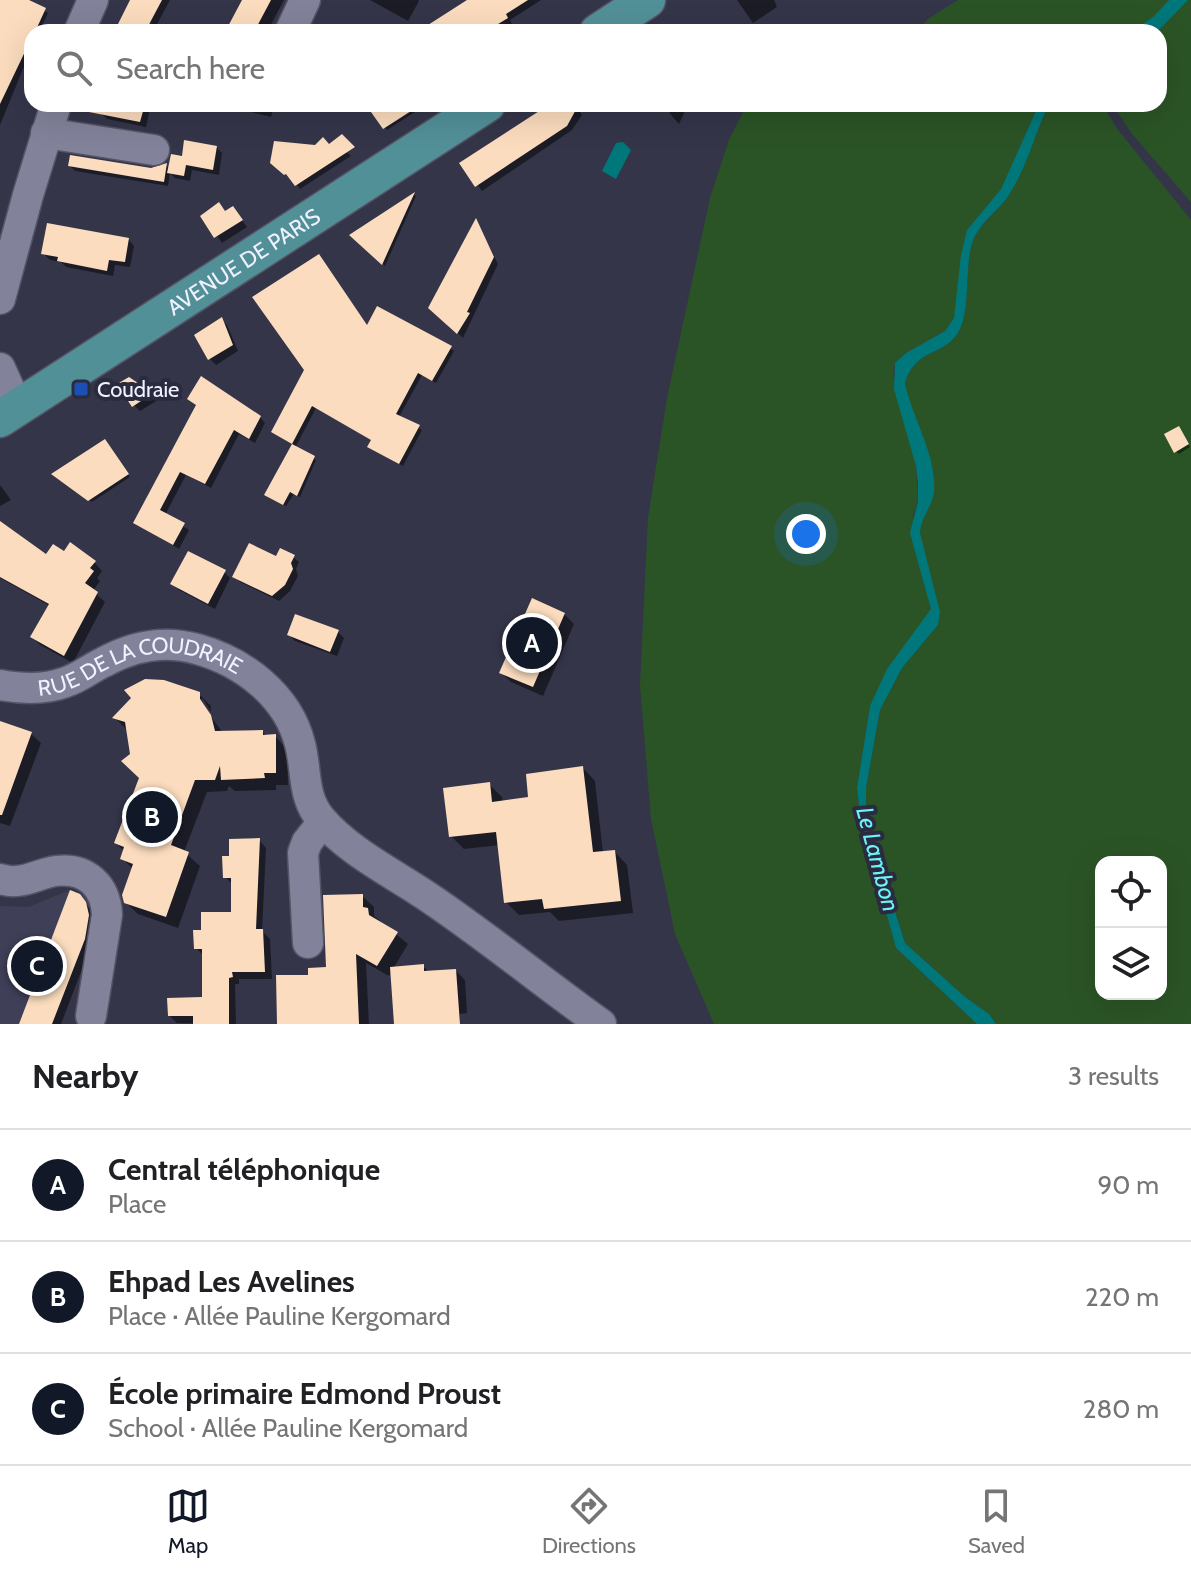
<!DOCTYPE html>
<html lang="en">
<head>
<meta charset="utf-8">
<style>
	:root { --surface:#fff; --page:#f6f6f6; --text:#202124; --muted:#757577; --line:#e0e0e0; --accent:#111827 }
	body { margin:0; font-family:Cabin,sans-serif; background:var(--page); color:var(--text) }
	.controls { position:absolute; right:24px; bottom:24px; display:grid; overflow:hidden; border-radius:16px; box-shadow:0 8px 32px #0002 }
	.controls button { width:72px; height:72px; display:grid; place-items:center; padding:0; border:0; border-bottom:2px solid var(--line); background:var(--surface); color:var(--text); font:40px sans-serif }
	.you { position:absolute; left:806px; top:534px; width:28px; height:28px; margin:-20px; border:6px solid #fff; border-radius:50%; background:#1a73e8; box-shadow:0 0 0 12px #1a73e833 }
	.badge { display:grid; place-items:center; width:52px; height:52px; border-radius:50%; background:var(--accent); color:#fff; font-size:26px; font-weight:700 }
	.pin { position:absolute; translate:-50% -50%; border:4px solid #fff; box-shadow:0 2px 8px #0006 }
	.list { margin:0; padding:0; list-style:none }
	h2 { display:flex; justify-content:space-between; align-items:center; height:104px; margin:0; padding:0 32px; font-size:34px }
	h2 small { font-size:26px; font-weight:400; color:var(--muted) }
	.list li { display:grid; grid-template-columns:52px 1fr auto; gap:24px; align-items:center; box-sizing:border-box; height:112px; padding:0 32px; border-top:2px solid var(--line) }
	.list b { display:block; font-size:30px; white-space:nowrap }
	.list p { margin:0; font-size:26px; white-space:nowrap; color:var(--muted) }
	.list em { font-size:26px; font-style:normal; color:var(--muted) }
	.icon { flex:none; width:44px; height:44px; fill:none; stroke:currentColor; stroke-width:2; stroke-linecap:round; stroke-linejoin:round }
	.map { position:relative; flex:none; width:1191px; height:1024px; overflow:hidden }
	.search { position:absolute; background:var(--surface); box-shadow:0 8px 32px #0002; left:24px; right:24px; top:24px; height:88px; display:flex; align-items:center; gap:20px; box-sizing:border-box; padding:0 28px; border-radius:24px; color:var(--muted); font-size:30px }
	.sheet { height:440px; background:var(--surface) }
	nav { display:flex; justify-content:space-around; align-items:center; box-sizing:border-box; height:112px; border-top:2px solid var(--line); background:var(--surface); font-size:22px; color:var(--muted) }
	nav a { display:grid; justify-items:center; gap:4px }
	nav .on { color:var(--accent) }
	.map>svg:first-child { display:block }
	.built { fill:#3f3f58 }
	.green { fill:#2b5426; fill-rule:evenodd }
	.water { fill:#00777a }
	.shadow { fill:#0007 }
	.building { fill:#fbdcbe }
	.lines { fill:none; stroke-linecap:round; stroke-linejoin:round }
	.minor-casing { stroke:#545466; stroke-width:33 }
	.major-casing { stroke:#545466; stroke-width:39 }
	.minor { stroke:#82829a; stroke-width:30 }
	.major { stroke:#529098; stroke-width:36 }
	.transit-dot { fill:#1a4fb4; stroke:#2b2b3f; stroke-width:3 }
	.labels { text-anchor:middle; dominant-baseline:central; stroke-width:8; stroke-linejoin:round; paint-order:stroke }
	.street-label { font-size:22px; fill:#f1f1ff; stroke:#2b2b3f }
	.poi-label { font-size:22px; fill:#f1f1ff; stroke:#2b2b3f; text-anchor:start }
	.water-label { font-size:24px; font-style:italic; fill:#6cf4f8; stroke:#2b2b3f }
</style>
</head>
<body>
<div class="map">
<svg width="1191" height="1024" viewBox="0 0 1191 1024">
	<rect width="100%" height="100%" fill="#35354a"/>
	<!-- built -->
	<path class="built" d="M70,890L100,900L52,1024H0V906L29,907Z"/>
	<!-- green -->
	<path class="green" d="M958,0H1169L1154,16L1132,32H916L928,19Z
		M1188,0H1191V202L1132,134L1112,104H1159V32H1156Z
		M747,104H843L853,108L857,104H1039L1001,189L967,230L954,318L945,331L906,353L895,363L893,372L916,466L918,500L913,516L931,609L870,706L857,788L861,821L896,948L977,1024H714L675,934L667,895L651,819L640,685L648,518L667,398L710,198L729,140Z
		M1049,104H1102L1118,130L1191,220V1024H996L989,1014L964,996L905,943L866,820V788L880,710L902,668L938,625L920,533V521L929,507L905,383C916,346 947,357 960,329C970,309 965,267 972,244C978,223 999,212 1009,195C1026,167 1035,133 1049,104ZM1101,862H1161V994H1101Z"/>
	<!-- water -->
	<path class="water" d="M1169,0H1188L1158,31L1132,32L1154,16Z
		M1039,104H1049C1035,133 1027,167 1009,195C998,212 978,223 972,244C965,267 970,309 960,329C947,357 916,346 905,383C912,418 937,455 934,492C932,508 921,516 920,533L940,612L938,625L902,668L880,710L866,788V820L905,943L964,996L989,1014L996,1024H977L896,948L861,821L857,788L870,706L887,669L931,609L910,533L918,501V485L916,466L894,389L895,363L906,353L945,331L954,318L961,255L967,230L1001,189Z
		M623,142L631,150L616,179L602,171L616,143Z"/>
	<!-- shadow -->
	<path class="shadow" d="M0,0H25L48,13L39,32H32V47L0,125Z
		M132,0H170L156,26L142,19L138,32H116Z
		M244,0H284L267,32H227Z
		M370,0H418L419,1L408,21Z
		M469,0H541L510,20L512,24L499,32H431Z
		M737,0H774L777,7L753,23Z
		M103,104H151L146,127L107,119L101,113Z
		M246,104H275L271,117L247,111L245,109Z
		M385,104H411L407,106L418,110L387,130L374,112Z
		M553,104H575L582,115L572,130L482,191L462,164Z
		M664,104H688L679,124L671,115Z
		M301,145L348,153L351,156L300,189L291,177L272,162Z
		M216,147L222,153L219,175L192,170L190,181L175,178L170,173L168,186L75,171L70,166L151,170L166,165L170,169Z
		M414,195L416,196L385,266L352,235Z
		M226,213L238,215L247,227L222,243L202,216Z
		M476,221L498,264L463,338L431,308Z
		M128,239L134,246L130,267L115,265L113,276L66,267L61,262L50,260L44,254Z
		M221,320L227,325L238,351L216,365L210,359Z
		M368,328L450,348L454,351L436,383L422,375L399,417L422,430L403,466L373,450V440L316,408L295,448L316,460L300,497L294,494L286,506L267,495L294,445L277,435Z
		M129,380L152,394L158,400L140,411L134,405Z
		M189,399L260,417L265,423L255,443L239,434L211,488L186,475L165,515L189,530L179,549L135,523L197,406Z
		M1181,431L1190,447L1179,454L1176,451Z
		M108,444L130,477L92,502L54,474Z
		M0,485L11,500L0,506Z
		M0,524L46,557L94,562L102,571L97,578L100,581L93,591L105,602L73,663L40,645L32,637L50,606L0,578Z
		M293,557L299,562L296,569L298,576L290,591L279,601L240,582L235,577L277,558Z
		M224,572L230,578L215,609L179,590L173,584Z
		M564,614L574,624L543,696L511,682L501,673Z
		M338,632L344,638L337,656L295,641L289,635Z
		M199,694L211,706V712L203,699H198L223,733L263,732L267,737L275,736L287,749L288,785H276V790L235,791L229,786L227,791L207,792L184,852L200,866L178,928L138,914L125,902L133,869L122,858L124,851L116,843L141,778L132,754L127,730L115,718Z
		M0,722L31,734L41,743L10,826L0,823Z
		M583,768L595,781L603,853L615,852L627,865L633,913L559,921L550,912L519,915L506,902L500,845L464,849L451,836L489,784L502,797L503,802L530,799Z
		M259,840L266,848L262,931L270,939L272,979H239V984H235L236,1024L177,1023L170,1016L204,999V956L196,948L203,932L233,914V885L225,877L231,858Z
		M79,896L92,911L94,922L91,946L61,1024H22Z
		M362,896L374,907V916L408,944L393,969L423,966L430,973L456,971L465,980L467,1013L460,1014V1024H396L392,970L389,976L366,963L369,1024H279L310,976L328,969Z"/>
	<!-- building -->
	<path class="building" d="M0,0H29L46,8L35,32H32V37L0,104Z
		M130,0H162L145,32H114Z
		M242,0H271L254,32H225Z
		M467,0H528L506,14L508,18L485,32H417Z
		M90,104H145L140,122L89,112Z
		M382,104H422L383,129L371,112Z
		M550,104H579L567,126L475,187L459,163Z
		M342,134L355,147L295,186L286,174L284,175L270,163L274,141L315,145L323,137L329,144Z
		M184,140L217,146L213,170L186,165L184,176L167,173L171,154L182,156Z
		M70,155L151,168L167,163L164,182L68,166Z
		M415,192L395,236L382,265L349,235Z
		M219,202L225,211L233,206L243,220L214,238L200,216Z
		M476,218L494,257L467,312L470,313L457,334L428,308Z
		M47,223L129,238L125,262L109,260L107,271L57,261L58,257L41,254Z
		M319,254L367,325L377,306L452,346L432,381L418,373L396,414L420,425L399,464L367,447L371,440L312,406L292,444L271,432L304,370L252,297Z
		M222,317L233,345L208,360L194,335Z
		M201,376L261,416L249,439L234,430L205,484L180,472L160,510L185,523L173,545L133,523L196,405L187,399Z
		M129,377L153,393L132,407L117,384Z
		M1179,426L1189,444L1174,453L1164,434Z
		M105,439L129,474L88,501L51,474Z
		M292,444L315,456L297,496L290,492L283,505L264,495Z
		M0,521L46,554L53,544L64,551L70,542L96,561L90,568L94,571L85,583L98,592L64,656L30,637L49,604L0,577Z
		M249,543L276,556L280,548L295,555L291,563L293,569L285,585L272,596L232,577Z
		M188,551L226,570L208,604L170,584Z
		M532,598L565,613L533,687L499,673Z
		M295,614L339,630L330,652L287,635Z
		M145,679L164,680L200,692V699L211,715L215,731L263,730V735L276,734V773H264L265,778L221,780L220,766L215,780H195L171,845L189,852L166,917L124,903L122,895L133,864L120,859L124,847L114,843L139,778L121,761L130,754L125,722L112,718L131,698L124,690Z
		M0,721L32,732L2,815H0Z
		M583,766L593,852L615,850L621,901L544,909L542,899L504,903L496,832L449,837L443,788L490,782L492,802L528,797L526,774Z
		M260,838L256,929H263L265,972H232L233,977L229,978V1024H193V1016H168L167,998L202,997V949H194L193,930H201V912H231V878H223L222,856H229V839Z
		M70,890L80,894L86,902L89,915L85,939L52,1024H19Z
		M363,894V907L368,908L369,915L398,932L377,966L356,954L359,1024H277L276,975H308V968L326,967L323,895Z
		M424,964V971L456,969L460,1024H394L390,967Z"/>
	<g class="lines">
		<defs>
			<g id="minor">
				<path d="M79,32L93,0"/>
				<path d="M290,32L305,0"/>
				<path d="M46,133L154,150"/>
				<path d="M0,299L28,195L56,104"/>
				<path d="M0,368L18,408"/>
				<path id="s1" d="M0,685C22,689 45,690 66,682C79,678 91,668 104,662C133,646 165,640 197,649C244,662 288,696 300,744C307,770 302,797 321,819C351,854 397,875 434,901C491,940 545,984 601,1024"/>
				<path d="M0,879C22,886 36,874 56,871C86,867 106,886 107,915L91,1016"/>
				<path d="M308,943L303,853L307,842L323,822"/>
			</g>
			<g id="major">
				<path d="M598,32L647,0"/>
				<path id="s2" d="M0,419L487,104"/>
			</g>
		</defs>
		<!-- minor casing -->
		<use href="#minor" class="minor-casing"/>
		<!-- major casing -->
		<use href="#major" class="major-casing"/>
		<!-- minor -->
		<use href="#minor" class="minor"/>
		<!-- major -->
		<use href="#major" class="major"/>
	</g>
	<!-- markers -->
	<rect class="transit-dot" x="73" y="381" width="16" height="16" rx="4"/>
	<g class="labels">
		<!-- street labels -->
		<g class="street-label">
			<text stroke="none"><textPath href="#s2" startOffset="290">AVENUE DE PARIS</textPath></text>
			<text stroke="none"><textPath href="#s1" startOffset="146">RUE DE LA COUDRAIE</textPath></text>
		</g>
		<!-- poi labels -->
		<g class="poi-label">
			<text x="97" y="389">Coudraie</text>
		</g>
		<!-- water labels -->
		<g class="water-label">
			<text transform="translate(878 859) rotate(75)">Le Lambon</text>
		</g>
	</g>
</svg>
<div class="controls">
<button><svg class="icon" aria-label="locate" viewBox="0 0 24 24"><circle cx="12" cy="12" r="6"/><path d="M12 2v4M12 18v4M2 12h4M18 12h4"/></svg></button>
<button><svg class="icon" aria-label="layers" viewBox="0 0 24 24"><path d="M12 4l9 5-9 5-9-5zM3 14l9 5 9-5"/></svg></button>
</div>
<div class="you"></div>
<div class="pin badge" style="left:532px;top:643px">A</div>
<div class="pin badge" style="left:152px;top:817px">B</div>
<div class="pin badge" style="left:37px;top:966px">C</div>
<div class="search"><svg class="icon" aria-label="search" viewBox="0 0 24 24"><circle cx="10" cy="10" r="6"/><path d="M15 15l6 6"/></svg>Search here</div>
</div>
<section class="sheet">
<h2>Nearby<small>3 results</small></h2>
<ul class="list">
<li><span class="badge">A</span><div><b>Central téléphonique</b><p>Place</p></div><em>90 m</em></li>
<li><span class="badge">B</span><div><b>Ehpad Les Avelines</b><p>Place · Allée Pauline Kergomard</p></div><em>220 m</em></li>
<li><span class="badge">C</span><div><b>École primaire Edmond Proust</b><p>School · Allée Pauline Kergomard</p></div><em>280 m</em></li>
</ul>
</section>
<nav>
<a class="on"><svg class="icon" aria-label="map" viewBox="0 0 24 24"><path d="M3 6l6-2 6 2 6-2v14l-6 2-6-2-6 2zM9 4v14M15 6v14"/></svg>Map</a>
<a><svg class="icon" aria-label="directions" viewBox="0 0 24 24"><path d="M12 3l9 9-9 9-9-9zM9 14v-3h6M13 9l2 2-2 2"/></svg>Directions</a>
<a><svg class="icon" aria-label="saved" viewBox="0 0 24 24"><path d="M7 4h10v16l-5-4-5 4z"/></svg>Saved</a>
</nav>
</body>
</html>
